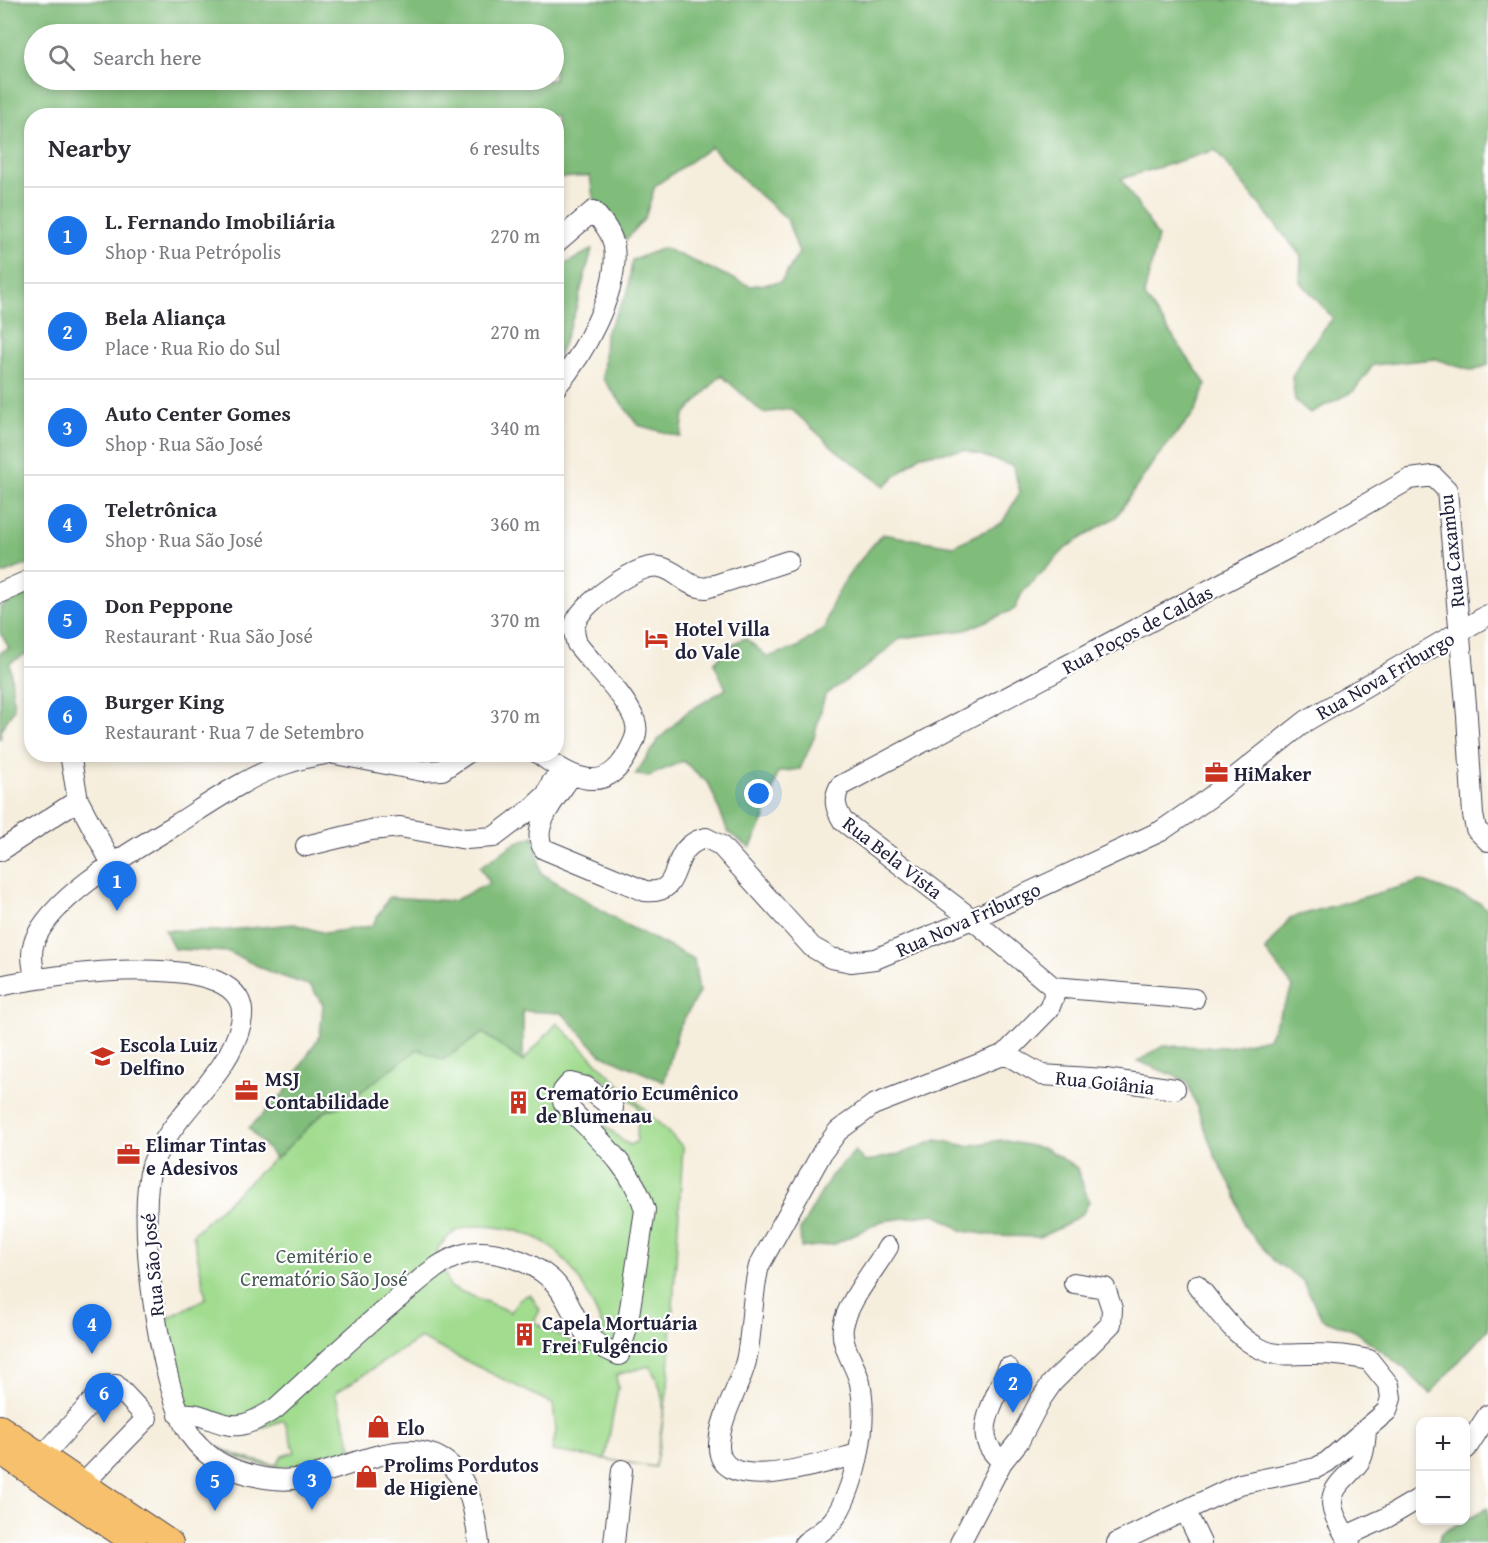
<!DOCTYPE html>
<html lang="en">
<head>
<meta charset="utf-8">
<style>
	:root { --surface:#fff; --page:#f2f2f3; --text:#2b2b33; --muted:#7c7c81; --line:#e1e1e2; --accent:#1a73e8 }
	body { margin:0; font-family:"Gentium Book Plus",serif; background:var(--page); color:var(--text) }
	.controls { position:absolute; right:18px; bottom:18px; display:grid; overflow:hidden; border-radius:12px; box-shadow:0 3px 9px #0003 }
	.controls button { width:54px; height:54px; display:grid; place-items:center; padding:0; border:0; border-bottom:2px solid var(--line); background:var(--surface); color:var(--text); font:30px sans-serif }
	.you { position:absolute; left:759px; top:794px; width:21px; height:21px; margin:-15px; border:4px solid #fff; border-radius:50%; background:#1a73e8; box-shadow:0 0 0 9px #1a73e833 }
	.badge { display:grid; place-items:center; width:39px; height:39px; border-radius:50%; background:var(--accent); color:#fff; font-size:20px; font-weight:700 }
	.pin { position:absolute; translate:-50% -50px; filter:drop-shadow(0 2px 3px #0008) }
	.pin::after { content:''; position:absolute; top:32px; width:21px; height:18px; background:inherit; clip-path:polygon(0 0,100% 0,50% 100%) }
	.list { margin:0; padding:0; list-style:none }
	h2 { display:flex; justify-content:space-between; align-items:center; height:78px; margin:0; padding:0 24px; font-size:26px }
	h2 small { font-size:20px; font-weight:400; color:var(--muted) }
	.list li { display:grid; grid-template-columns:39px 1fr auto; gap:18px; align-items:center; box-sizing:border-box; height:96px; padding:0 24px; border-top:2px solid var(--line) }
	.list b { display:block; font-size:22px; white-space:nowrap }
	.list p { margin:0; font-size:20px; white-space:nowrap; color:var(--muted) }
	.list em { font-size:20px; font-style:normal; color:var(--muted) }
	.icon { flex:none; width:33px; height:33px; fill:none; stroke:currentColor; stroke-width:2; stroke-linecap:round; stroke-linejoin:round }
	.map { position:relative; flex:none; width:1488px; height:1543px; overflow:hidden }
	.search { position:absolute; background:var(--surface); box-shadow:0 3px 9px #0003; left:24px; top:24px; width:540px; height:66px; display:flex; align-items:center; gap:15px; box-sizing:border-box; padding:0 21px; border-radius:33px; color:var(--muted); font-size:22px }
	.panel { position:absolute; background:var(--surface); box-shadow:0 3px 9px #0003; left:24px; top:108px; width:540px; height:654px; border-radius:24px }
	.map>svg:first-child { display:block }
	.green { fill:#a1dc8f; stroke:#627f65; stroke-width:1.5; fill-rule:evenodd }
	.forest { fill:#80bc7a; stroke:#516f5a; stroke-width:1.5; fill-rule:evenodd }
	.lines { fill:none; stroke-linecap:round; stroke-linejoin:round }
	.minor-casing { stroke:#424153; stroke-width:22 }
	.major-casing { stroke:#424153; stroke-width:26 }
	.minor { stroke:#fff; stroke-width:20 }
	.major { stroke:#f7c06c; stroke-width:24 }
	.labels { text-anchor:middle; dominant-baseline:central; stroke-width:4.5; stroke-linejoin:round; paint-order:stroke }
	.street-label { font-size:20px; fill:#22223b; stroke:#fff }
	.poi-label { font-size:20px; font-weight:bold; fill:#22223b; stroke:#fff; text-anchor:start }
	.park-label { font-size:20px; fill:#485a54; stroke:#fff }
</style>
</head>
<body>
<div class="map">
<svg width="1488" height="1543" viewBox="0 0 1488 1543">
	<rect width="100%" height="100%" fill="#fff"/>
	<filter id="ink" filterUnits="userSpaceOnUse"><feTurbulence type="fractalNoise" baseFrequency=".0167" numOctaves="2"/><feDisplacementMap in="SourceGraphic" scale="12" xChannelSelector="R" yChannelSelector="G"/><feConvolveMatrix kernelMatrix="1 2 1 2 8 2 1 2 1" color-interpolation-filters="sRGB"/></filter>
	<filter id="wash" filterUnits="userSpaceOnUse"><feTurbulence type="fractalNoise" baseFrequency=".008" numOctaves="4" result="noise"/><feDisplacementMap in="SourceGraphic" scale="24" xChannelSelector="R" yChannelSelector="G"/><feGaussianBlur stdDeviation="1.35" result="paint"/><feColorMatrix in="noise" values="0 0 0 0 0 0 0 0 0 0 0 0 0 0 0 0 0 1.4 0 .05"/><feComposite in="paint" operator="in"/></filter>
	<g filter="url(#wash)">
		<rect width="100%" height="100%" fill="#f6eedd"/>
		<!-- green -->
		<path class="green" d="M557,1023L683,1147L668,1387L655,1467L552,1451L556,1431L553,1404L420,1338L335,1393L354,1454C333,1459 312,1465 290,1466C259,1468 218,1455 198,1431C177,1405 172,1352 165,1320L206,1298L193,1234L324,1112L343,1105L418,1048L443,1060L483,1033L523,1061ZM593,1070L638,1106L637,1141L631,1145L624,1142L572,1095ZM476,1226C556,1227 575,1265 604,1330L572,1342L534,1322L540,1310L530,1294L519,1299L511,1312L450,1287L437,1250C448,1234 457,1228 476,1226ZM649,1366C673,1399 661,1429 655,1467L605,1459L618,1388L616,1375ZM194,1419L250,1432L284,1420L295,1452L282,1456L276,1465C244,1459 208,1451 194,1419Z"/>
		<!-- forest -->
		<path class="forest" d="M0,0H1488V365L1473,371L1435,359L1373,365L1354,391L1310,413L1295,400L1292,377L1306,352L1333,318L1300,281L1301,256L1215,150L1121,179L1158,237L1144,295L1206,384L1195,412L1156,458L1116,517L1068,546L1022,593L1015,609L966,630L901,638L866,667L825,695L814,738L800,769L778,772L764,820L750,848L728,832L709,784L683,761L649,776L635,775L658,740L687,712L726,689L714,663L732,644L745,638L768,657L798,647L825,627C832,590 858,563 882,534L953,546L1002,523L1020,492L1013,466L965,450L921,455L884,486L836,450L791,409L763,413L721,375L684,415L681,437L638,425L603,379L605,334L628,292L632,260L664,248L750,286L781,282L799,253L787,219L748,185L711,147L655,186L645,218L626,240L593,197L590,176L557,178L556,116H32L31,563L0,575ZM34,34H554V80H34Z
			M592,249L575,312L557,360V269Z
			M29,592H32L31,651L10,663L14,709L2,728L0,740V653L9,648L0,632V607Z
			M535,836L541,873L622,923L694,959L699,992L678,1030L664,1082L600,1054L562,1013L523,1011V1062L483,1033L443,1060L418,1049L343,1105L324,1112L276,1159L249,1128L285,1092L320,1035L323,1005L311,986L272,973L229,952L174,949L165,930L218,931L294,924L325,933L372,926L389,897L453,901L490,883L480,867L517,842Z
			M1421,881L1480,903L1488,910V1329L1430,1394L1405,1369L1355,1331L1322,1319L1302,1280L1274,1261L1244,1226L1235,1193L1215,1156L1187,1081L1138,1061L1163,1046L1228,1047L1268,1038L1293,987L1265,950L1290,918Z
			M937,1140L968,1146L1001,1140L1047,1149L1077,1168L1089,1202L1083,1213L1064,1226L1040,1237L998,1236L963,1231L935,1214L882,1221L835,1244L801,1248L800,1230L831,1176L855,1151L865,1162L903,1153Z
			M1488,1507V1543H1438L1442,1533Z"/>
	</g>
	<g filter="url(#ink)">
		<g class="lines">
			<defs>
				<path id="minor" d="M556,243L593,211C603,222 612,233 614,247C620,289 583,356 556,387
					M0,593L32,579
					M70,754L78,800L112,864
					M335,754L422,771L442,770L466,754
					M539,754C571,778 606,797 629,751C634,742 639,732 635,721C626,696 594,666 577,644C575,637 572,629 576,621C584,602 639,562 660,567C679,571 685,587 706,588L788,561
					M571,776C559,794 528,828 544,849L645,891C688,896 664,847 706,838L720,845L812,947L831,958L851,962L875,959L972,919L1161,831L1209,798L1306,721L1488,615
					M306,846L371,830L400,827L466,839L494,837L531,809L547,794L552,782
					M0,851L78,800
					M35,978C33,966 30,954 34,942C52,895 136,849 177,824C199,810 221,795 243,783C267,769 298,758 325,754
					M0,986C40,977 260,941 241,1023C229,1076 175,1111 154,1160C133,1207 160,1393 191,1436C203,1453 218,1464 238,1471C258,1478 281,1482 302,1478C347,1470 413,1429 452,1467C472,1486 475,1517 479,1543
					M1053,987L1194,999
					M1005,1054L1042,1075L1105,1079L1175,1089
					M179,1415C201,1409 218,1428 240,1425C253,1423 264,1415 275,1409C317,1371 357,1332 401,1296C419,1281 438,1262 461,1255C488,1246 530,1260 551,1279C568,1294 573,1320 588,1336C596,1345 608,1350 619,1355L627,1328L645,1210C634,1168 592,1133 563,1102V1091L570,1083L586,1087L613,1108
					M1466,1449L1488,1415
					M858,1454C829,1461 716,1500 719,1444C721,1414 739,1389 746,1361C753,1329 751,1297 759,1266L823,1151L838,1131L873,1105L1005,1054L1049,1009L1054,996L1053,987L972,919L843,821C835,808 833,799 840,786L1296,544L1410,479L1433,476L1447,490L1467,716L1473,815L1476,829L1488,841
					M42,1457L107,1385H116L147,1418L83,1484
					M1002,1462C995,1455 988,1448 986,1438C982,1417 1001,1387 1008,1368
					M1185,1510L1201,1543
					M1346,1536L1386,1518L1420,1498
					M614,1543L622,1470
					M805,1543C816,1535 829,1528 836,1516C857,1482 868,1422 860,1383C856,1365 840,1346 843,1327C847,1302 875,1269 888,1247
					M960,1543L1002,1462L1019,1441L1041,1399L1052,1383L1111,1324L1112,1309L1105,1288L1074,1283
					M1117,1543L1240,1484L1316,1468L1327,1462L1387,1411L1391,1398L1389,1385L1369,1360C1351,1356 1333,1354 1314,1354C1297,1353 1279,1358 1263,1350C1235,1338 1216,1308 1197,1285
					M1350,1543C1344,1533 1336,1521 1333,1510C1327,1485 1351,1477 1361,1459C1365,1451 1365,1441 1366,1431"/>
				<path id="major" d="M0,1427L171,1543
					M0,1452L134,1543"/>
			</defs>
			<!-- minor casing -->
			<use href="#minor" class="minor-casing"/>
			<!-- major casing -->
			<use href="#major" class="major-casing"/>
			<!-- minor -->
			<use href="#minor" class="minor"/>
			<!-- major -->
			<use href="#major" class="major"/>
		</g>
	</g>
	<!-- icons -->
	<defs>
		<symbol id="hotel-bare" viewBox="-9 -9 18 18"><path d="M-6-4.5h1.5V1H6V5H4.5V3h-9V5H-6ZM-4 0a1.8 1.8 0 1 1 3.6 0ZM.5 0V-2.5h3Q6-2.5 6 0Z" fill="#c8321e" stroke="#fff" stroke-width="2.5" paint-order="stroke"/></symbol>
		<symbol id="office-bare" viewBox="-9 -9 18 18"><path d="M-6-3h4V-5.5h4V-3h4V5H-6ZM-1-4.5V-3h2v-1.5ZM-6 0V1H6V0Z" fill="#c8321e" stroke="#fff" stroke-width="2.5" paint-order="stroke"/></symbol>
		<symbol id="school-bare" viewBox="-9 -9 18 18"><path d="M0-5L7-2L0 1L-7-2ZM-4 1L0 2.5L4 1V4Q0 6-4 4Z" fill="#c8321e" stroke="#fff" stroke-width="2.5" paint-order="stroke"/></symbol>
		<symbol id="building-bare" viewBox="-9 -9 18 18"><path d="M-4-6H4V6H1V3H-1V6H-4ZM-2.5-4.3h1.7v1.8h-1.7ZM.8-4.3h1.7v1.8H.8ZM-2.5-1h1.7V.8h-1.7ZM.8-1h1.7V.8H.8Z" fill="#c8321e" stroke="#fff" stroke-width="2.5" paint-order="stroke"/></symbol>
		<symbol id="shop-bare" viewBox="-9 -9 18 18"><path d="M-5-2.5h2.3a2.7 3.5 0 0 1 5.4 0H5L5.5 6h-11ZM-1.5-2.5h3a1.5 2.3 0 0 0-3 0Z" fill="#c8321e" stroke="#fff" stroke-width="2.5" paint-order="stroke"/></symbol>
	</defs>
	<g fill-rule="evenodd">
		<use href="#hotel-bare" x="640" y="622" width="33" height="33"/>
		<use href="#office-bare" x="1200" y="756" width="33" height="33"/>
		<use href="#school-bare" x="86" y="1040" width="33" height="33"/>
		<use href="#office-bare" x="230" y="1074" width="33" height="33"/>
		<use href="#building-bare" x="502" y="1086" width="33" height="33"/>
		<use href="#office-bare" x="112" y="1138" width="33" height="33"/>
		<use href="#building-bare" x="508" y="1318" width="33" height="33"/>
		<use href="#shop-bare" x="362" y="1410" width="33" height="33"/>
		<use href="#shop-bare" x="350" y="1460" width="33" height="33"/>
	</g>
	<g class="labels">
		<!-- street labels -->
		<g class="street-label">
			<text transform="translate(1451 551) rotate(-96)">Rua Caxambu</text>
			<text transform="translate(1137 629) rotate(-28)">Rua Poços de Caldas</text>
			<text transform="translate(1385 675) rotate(-30)">Rua Nova Friburgo</text>
			<text transform="translate(893 857) rotate(38)">Rua Bela Vista</text>
			<text transform="translate(968 919) rotate(-24)">Rua Nova Friburgo</text>
			<text transform="translate(1105 1082) rotate(6)">Rua Goiânia</text>
			<text transform="translate(152 1265) rotate(-95)">Rua São José</text>
		</g>
		<!-- poi labels -->
		<g class="poi-label">
			<text x="675" y="628">Hotel Villa<tspan x="675" dy="23">do Vale</tspan></text>
			<text x="1234" y="773">HiMaker</text>
			<text x="120" y="1044">Escola Luiz<tspan x="120" dy="23">Delfino</tspan></text>
			<text x="265" y="1078">MSJ<tspan x="265" dy="23">Contabilidade</tspan></text>
			<text x="536" y="1092">Crematório Ecumênico<tspan x="536" dy="23">de Blumenau</tspan></text>
			<text x="146" y="1144">Elimar Tintas<tspan x="146" dy="23">e Adesivos</tspan></text>
			<text x="542" y="1322">Capela Mortuária<tspan x="542" dy="23">Frei Fulgêncio</tspan></text>
			<text x="397" y="1427">Elo</text>
			<text x="384" y="1464">Prolims Pordutos<tspan x="384" dy="23">de Higiene</tspan></text>
		</g>
		<!-- park labels -->
		<g class="park-label">
			<text x="324" y="1255">Cemitério e<tspan x="324" dy="23">Crematório São José</tspan></text>
		</g>
	</g>
</svg>
<div class="controls">
<button>+</button>
<button>−</button>
</div>
<div class="you"></div>
<div class="pin badge" style="left:117px;top:911px">1</div>
<div class="pin badge" style="left:1013px;top:1413px">2</div>
<div class="pin badge" style="left:312px;top:1510px">3</div>
<div class="pin badge" style="left:92px;top:1354px">4</div>
<div class="pin badge" style="left:215px;top:1511px">5</div>
<div class="pin badge" style="left:104px;top:1423px">6</div>
<div class="search"><svg class="icon" aria-label="search" viewBox="0 0 24 24"><circle cx="10" cy="10" r="6"/><path d="M15 15l6 6"/></svg>Search here</div>
<section class="panel">
<h2>Nearby<small>6 results</small></h2>
<ul class="list">
<li><span class="badge">1</span><div><b>L. Fernando Imobiliária</b><p>Shop · Rua Petrópolis</p></div><em>270 m</em></li>
<li><span class="badge">2</span><div><b>Bela Aliança</b><p>Place · Rua Rio do Sul</p></div><em>270 m</em></li>
<li><span class="badge">3</span><div><b>Auto Center Gomes</b><p>Shop · Rua São José</p></div><em>340 m</em></li>
<li><span class="badge">4</span><div><b>Teletrônica</b><p>Shop · Rua São José</p></div><em>360 m</em></li>
<li><span class="badge">5</span><div><b>Don Peppone</b><p>Restaurant · Rua São José</p></div><em>370 m</em></li>
<li><span class="badge">6</span><div><b>Burger King</b><p>Restaurant · Rua 7 de Setembro</p></div><em>370 m</em></li>
</ul>
</section>
</div>
</body>
</html>
